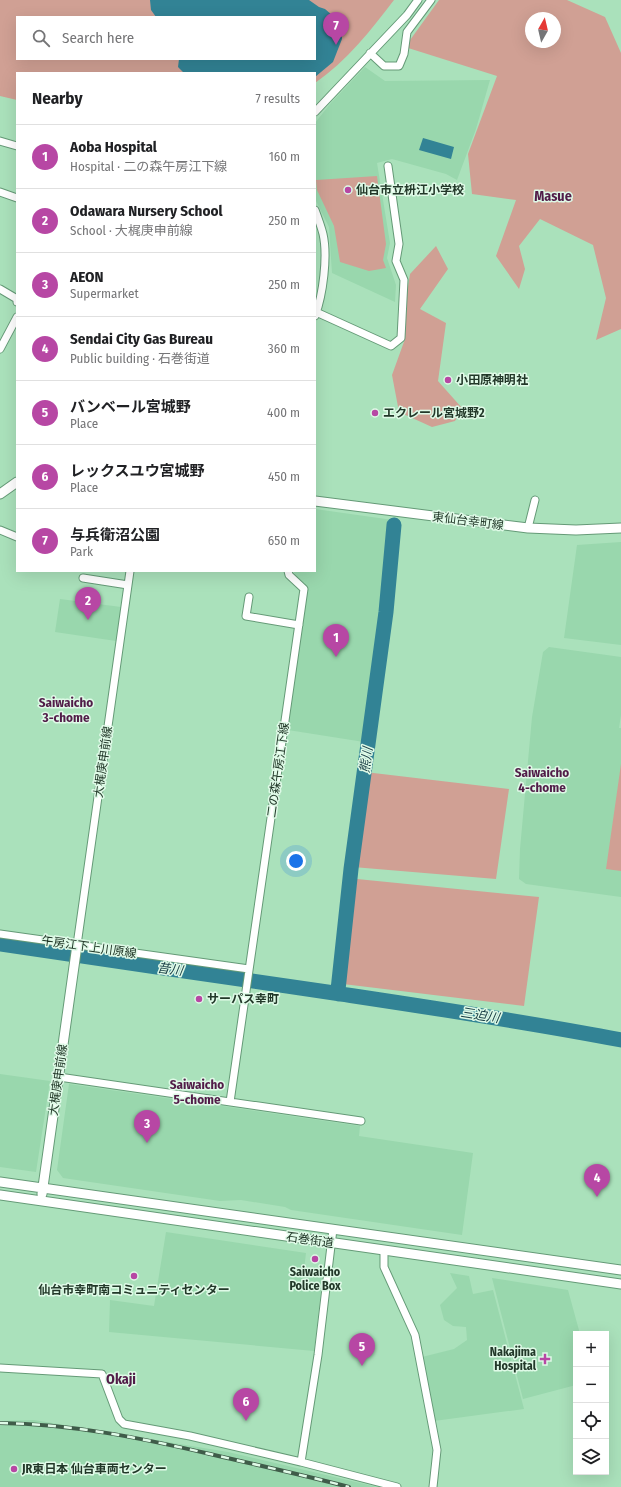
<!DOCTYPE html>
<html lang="en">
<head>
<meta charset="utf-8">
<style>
	:root { --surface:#fff; --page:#f6f6f6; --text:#202124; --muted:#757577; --line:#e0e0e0; --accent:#b747a4 }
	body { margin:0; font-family:"Fira Sans Condensed","Noto Sans JP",sans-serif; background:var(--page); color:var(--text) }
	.controls { position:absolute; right:12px; bottom:12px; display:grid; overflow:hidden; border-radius:0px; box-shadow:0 4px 16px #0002 }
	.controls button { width:36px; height:36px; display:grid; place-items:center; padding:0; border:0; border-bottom:1px solid var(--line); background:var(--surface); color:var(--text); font:20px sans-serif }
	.compass { position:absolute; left:525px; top:12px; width:36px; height:36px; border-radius:50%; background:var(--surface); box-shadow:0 4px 16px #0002; rotate:8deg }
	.you { position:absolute; left:296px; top:861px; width:14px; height:14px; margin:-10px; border:3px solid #fff; border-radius:50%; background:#1a73e8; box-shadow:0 0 0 6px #1a73e833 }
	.badge { display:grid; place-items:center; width:26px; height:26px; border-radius:50%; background:var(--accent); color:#fff; font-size:13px; font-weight:700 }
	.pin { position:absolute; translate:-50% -33px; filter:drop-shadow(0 1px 2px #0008) }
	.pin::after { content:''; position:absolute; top:21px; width:14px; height:12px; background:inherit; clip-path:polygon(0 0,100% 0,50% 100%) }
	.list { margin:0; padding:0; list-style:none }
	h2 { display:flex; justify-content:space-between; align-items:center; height:52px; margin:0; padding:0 16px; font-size:17px }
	h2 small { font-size:13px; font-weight:400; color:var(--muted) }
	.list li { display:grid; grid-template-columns:26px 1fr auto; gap:12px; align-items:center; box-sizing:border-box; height:64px; padding:0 16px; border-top:1px solid var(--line) }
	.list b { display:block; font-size:15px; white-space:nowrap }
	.list p { margin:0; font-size:13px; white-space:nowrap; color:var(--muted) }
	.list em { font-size:13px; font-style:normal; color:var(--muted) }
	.icon { flex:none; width:22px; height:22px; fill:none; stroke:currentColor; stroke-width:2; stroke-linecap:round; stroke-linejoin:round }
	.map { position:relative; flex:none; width:621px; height:1487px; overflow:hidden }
	.search { position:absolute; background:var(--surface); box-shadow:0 4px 16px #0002; left:16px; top:16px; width:300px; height:44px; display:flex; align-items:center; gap:10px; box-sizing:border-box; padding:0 14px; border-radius:0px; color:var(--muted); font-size:15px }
	.panel { position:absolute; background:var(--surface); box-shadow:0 4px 16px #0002; left:16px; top:72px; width:300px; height:500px; border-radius:0px }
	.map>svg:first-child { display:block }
	.built { fill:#99d7ad }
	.green { fill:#d0a094; fill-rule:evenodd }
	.water { fill:#328395 }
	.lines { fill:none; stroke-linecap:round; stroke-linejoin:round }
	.river { stroke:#328395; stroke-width:15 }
	.minor-casing { stroke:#659a77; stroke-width:9 }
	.tertiary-casing { stroke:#659a77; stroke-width:11 }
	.minor { stroke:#fff; stroke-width:7 }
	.tertiary { stroke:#fff; stroke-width:9 }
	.rail-casing { stroke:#3f5c49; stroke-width:4 }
	.rail { stroke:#dffae7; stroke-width:2.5; stroke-dasharray:8; stroke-linecap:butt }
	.poi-dot { fill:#b747a4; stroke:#dffae7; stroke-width:1.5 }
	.labels { text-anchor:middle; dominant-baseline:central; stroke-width:3; stroke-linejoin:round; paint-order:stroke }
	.poi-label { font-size:12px; font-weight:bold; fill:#223829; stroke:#dffae7; text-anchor:start }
	.street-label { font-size:12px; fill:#223829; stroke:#dffae7 }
	.neighbourhood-label { font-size:13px; font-weight:bold; fill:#511c48; stroke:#dffae7 }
	.water-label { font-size:13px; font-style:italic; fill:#183d45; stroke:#dffae7 }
	.quarter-label { font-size:14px; font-weight:bold; fill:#511c48; stroke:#dffae7 }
</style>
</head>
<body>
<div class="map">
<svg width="621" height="1487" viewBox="0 0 621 1487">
	<rect width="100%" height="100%" fill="#aae1bb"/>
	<!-- built -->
	<path class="built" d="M365,67L385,81L490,80L476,129L457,180L446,174L392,159L377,163L390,243L387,258L396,285L395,302L332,273L329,227L315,199V123L330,104Z
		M315,509L393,520L364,742L288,730L305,583L298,579L293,571H315Z
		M621,542V645L564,638L577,545Z
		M60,599L121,607L116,641L55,632Z
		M549,647L621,657V715L619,728H621V897L526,884L519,879L520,849L532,717L543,652Z
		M0,1074L50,1081L36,1172L0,1167Z
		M69,1084L360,1126L359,1136L473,1153L462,1235L291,1210L285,1207L241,1200L220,1201L63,1178L57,1170Z
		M166,1232L306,1253L304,1270L323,1273L314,1351L109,1332L110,1300L154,1306Z
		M450,1273L469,1276L473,1294L493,1290L524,1409L434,1421L422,1357L454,1349L467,1340L466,1327L453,1326L444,1320L440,1305L457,1288Z
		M492,1278L568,1290L580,1334H576V1385L523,1399Z
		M34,1420L228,1452L377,1487H0V1421Z"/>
	<!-- green -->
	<path class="green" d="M0,0H394C371,30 347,61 315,83V73H17V100L0,96ZM17,17H315V59H17Z
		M439,0H567L605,17L621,53V329L596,340L606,298L593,245L540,219L519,246L525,269L519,289L496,256L516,200L472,194L468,154L497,76L405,47ZM531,18H555V42H531Z
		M377,176L386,244L383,260L386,268L369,271L340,262L334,226L317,190L316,180Z
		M436,246L448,269L420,309L446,323L438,381L462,408L455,421L432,427L399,412L392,375L405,339L406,299L410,274Z
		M621,764V871L606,869Z
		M365,772L509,789L496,879L353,867Z
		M357,879L539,897L524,1006L343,984Z"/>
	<!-- water -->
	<path class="water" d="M150,0H309L319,7L325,9L332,15L342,35V39L333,62L315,77V73H184L178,67L179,59H315V17H156L151,10Z
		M423,138L454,147L451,159L419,150Z"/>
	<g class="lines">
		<!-- river -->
		<path class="river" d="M0,944C114,961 227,977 341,994C434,1008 528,1022 621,1040
			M339,994L338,990L351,869L386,612L394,525"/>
		<defs>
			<path id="minor" d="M370,53L384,66H399L404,54L407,32L431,0
				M315,112L407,15L418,0
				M0,141L17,146
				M0,192L17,198
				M315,210C318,218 321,226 323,234C328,256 323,295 315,316
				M0,289L17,299V302
				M316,312L391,346L401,338L404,280L396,261L399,244L388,166
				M0,349L17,317
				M528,528L535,500
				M0,530L17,537
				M83,578L128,585
				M249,597L246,616L299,625
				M0,934L249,969
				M77,945L130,571
				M59,1077L361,1121
				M230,1102L304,589L289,575L288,571
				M384,1250V1267L415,1335L437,1450L433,1487
				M0,1368L102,1374L119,1419L124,1424L190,1436L301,1462L397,1487
				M301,1462L318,1355L333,1229"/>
			<path id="tertiary" d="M0,494L17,482
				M315,501L528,528L576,530L621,528
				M0,1182L621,1270
				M42,1194L77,945
				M0,1195L621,1284"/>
		</defs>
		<!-- minor casing -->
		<use href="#minor" class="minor-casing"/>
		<!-- tertiary casing -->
		<use href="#tertiary" class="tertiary-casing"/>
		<!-- minor -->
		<use href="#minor" class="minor"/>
		<!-- tertiary -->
		<use href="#tertiary" class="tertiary"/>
		<defs>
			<path id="rail" d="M0,1423C72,1424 141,1438 210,1454C257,1465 303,1475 349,1487"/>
		</defs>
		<!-- rail casing -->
		<use href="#rail" class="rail-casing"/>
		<!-- rail -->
		<use href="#rail" class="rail"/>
	</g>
	<!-- markers -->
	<g class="poi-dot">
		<circle cx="348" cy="190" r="4"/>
		<circle cx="448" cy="380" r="4"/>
		<circle cx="375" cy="413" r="4"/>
		<circle cx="199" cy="999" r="4"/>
		<circle cx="315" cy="1259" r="4"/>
		<circle cx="134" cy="1276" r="4"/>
		<path d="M543 1353h4v4h4v4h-4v4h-4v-4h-4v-4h4z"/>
		<circle cx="14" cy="1469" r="4"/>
	</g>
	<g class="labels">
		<!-- poi labels -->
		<g class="poi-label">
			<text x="356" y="190">仙台市立枡江小学校</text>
			<text x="456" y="380">小田原神明社</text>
			<text x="383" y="413">エクレール宮城野2</text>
			<text x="207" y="999">サーパス幸町</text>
			<text x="315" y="1272" text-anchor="middle">Saiwaicho<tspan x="315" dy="14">Police Box</tspan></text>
			<text x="134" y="1290" text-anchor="middle">仙台市幸町南コミュニティセンター</text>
			<text x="536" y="1352" text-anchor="end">Nakajima<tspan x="536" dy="14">Hospital</tspan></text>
			<text x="22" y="1469">JR東日本 仙台車両センター</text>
		</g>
		<!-- street labels -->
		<g class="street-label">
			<text transform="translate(468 521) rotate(7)">東仙台幸町線</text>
			<text transform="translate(103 762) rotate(-82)">大梶庚申前線</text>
			<text transform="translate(278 770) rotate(-82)">二の森午房江下線</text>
			<text transform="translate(89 947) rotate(8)">午房江下上川原線</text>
			<text transform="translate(58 1080) rotate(-82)">大梶庚申前線</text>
			<text transform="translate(310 1240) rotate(8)">石巻街道</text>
		</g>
		<!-- neighbourhood labels -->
		<g class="neighbourhood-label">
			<text x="66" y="702">Saiwaicho<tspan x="66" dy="15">3-chome</tspan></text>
			<text x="542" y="772">Saiwaicho<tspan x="542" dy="15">4-chome</tspan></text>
			<text x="197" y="1084">Saiwaicho<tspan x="197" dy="15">5-chome</tspan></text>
		</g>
		<!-- water labels -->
		<g class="water-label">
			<text transform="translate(366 760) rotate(-82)">熊川</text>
			<text transform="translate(170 969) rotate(8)">昔川</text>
			<text transform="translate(480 1015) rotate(9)">三迫川</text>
		</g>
		<!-- quarter labels -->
		<g class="quarter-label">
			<text x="553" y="196">Masue</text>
			<text x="121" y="1379">Okaji</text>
		</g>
	</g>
</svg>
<div class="controls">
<button>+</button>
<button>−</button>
<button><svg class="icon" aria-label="locate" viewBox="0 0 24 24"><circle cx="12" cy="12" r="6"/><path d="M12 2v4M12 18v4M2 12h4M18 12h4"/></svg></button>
<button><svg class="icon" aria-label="layers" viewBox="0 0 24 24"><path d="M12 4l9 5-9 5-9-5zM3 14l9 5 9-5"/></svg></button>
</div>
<svg class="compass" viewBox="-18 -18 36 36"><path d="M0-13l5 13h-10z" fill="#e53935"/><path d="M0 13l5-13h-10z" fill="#757577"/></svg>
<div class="you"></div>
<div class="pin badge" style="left:336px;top:657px">1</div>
<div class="pin badge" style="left:88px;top:620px">2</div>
<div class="pin badge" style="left:147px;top:1143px">3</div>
<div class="pin badge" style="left:597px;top:1197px">4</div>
<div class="pin badge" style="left:362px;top:1366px">5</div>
<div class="pin badge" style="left:246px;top:1421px">6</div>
<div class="pin badge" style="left:336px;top:45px">7</div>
<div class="search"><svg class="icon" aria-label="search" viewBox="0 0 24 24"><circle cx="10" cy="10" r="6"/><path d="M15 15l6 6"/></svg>Search here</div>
<section class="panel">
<h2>Nearby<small>7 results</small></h2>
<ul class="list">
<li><span class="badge">1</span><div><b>Aoba Hospital</b><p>Hospital · 二の森午房江下線</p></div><em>160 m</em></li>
<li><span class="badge">2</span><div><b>Odawara Nursery School</b><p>School · 大梶庚申前線</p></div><em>250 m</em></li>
<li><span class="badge">3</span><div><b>AEON</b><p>Supermarket</p></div><em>250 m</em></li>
<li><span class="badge">4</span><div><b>Sendai City Gas Bureau</b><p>Public building · 石巻街道</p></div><em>360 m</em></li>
<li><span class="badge">5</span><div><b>バンベール宮城野</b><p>Place</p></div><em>400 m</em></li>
<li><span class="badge">6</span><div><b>レックスユウ宮城野</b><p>Place</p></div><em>450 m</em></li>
<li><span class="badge">7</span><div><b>与兵衛沼公園</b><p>Park</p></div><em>650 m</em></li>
</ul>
</section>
</div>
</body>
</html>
